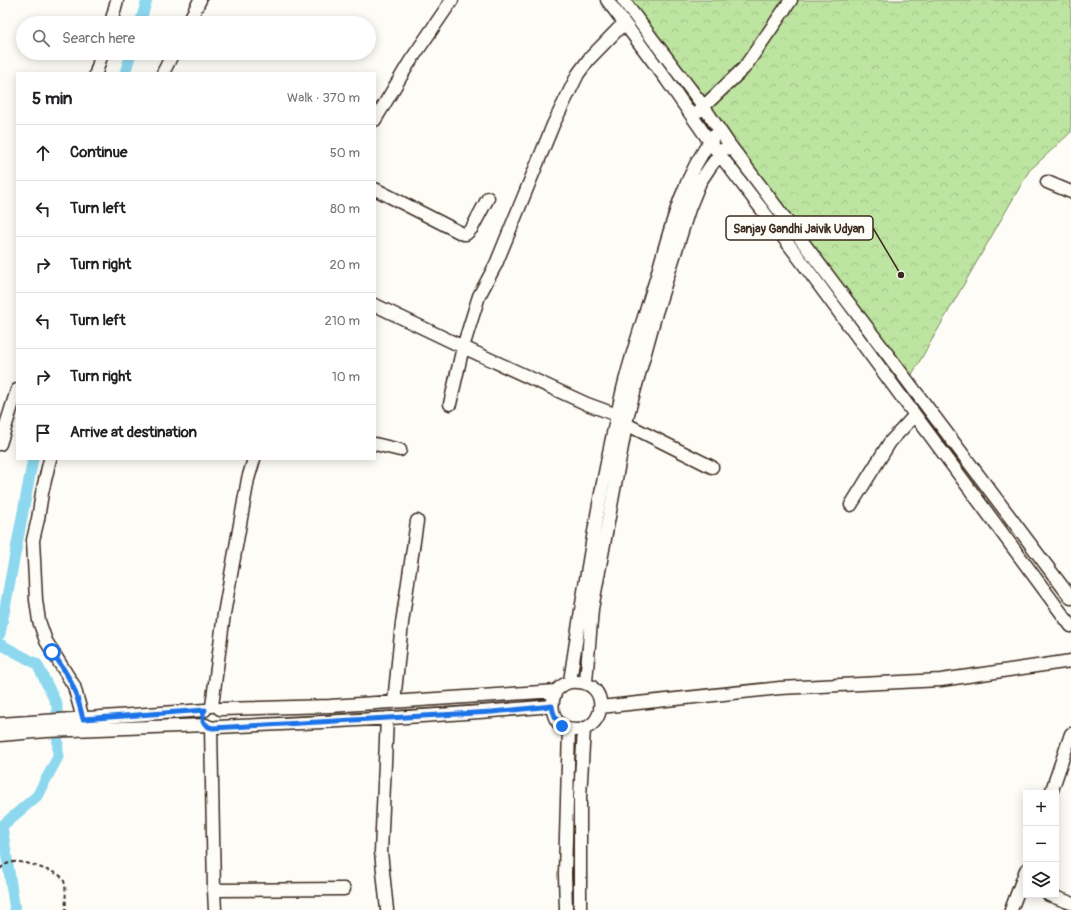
<!DOCTYPE html>
<html lang="en">
<head>
<meta charset="utf-8">
<style>
	:root { --surface:#fff; --page:#f2f2f2; --text:#202124; --muted:#757577; --line:#e0e0e0 }
	body { margin:0; font-family:Pangolin,sans-serif; background:var(--page); color:var(--text) }
	.controls { position:absolute; right:12px; bottom:12px; display:grid; overflow:hidden; border-radius:0px; box-shadow:0 2px 10px #0003 }
	.controls button { width:36px; height:36px; display:grid; place-items:center; padding:0; border:0; border-bottom:1px solid var(--line); background:var(--surface); color:var(--text); font:20px sans-serif }
	.stop { position:absolute; width:12px; height:12px; margin:-9px; border:3px solid #1a73e8; border-radius:50%; background:#fff }
	.stop.end { background:#1a73e8; border-color:#fff; box-shadow:0 1px 4px #0008 }
	.list { margin:0; padding:0; list-style:none }
	h2 { display:flex; justify-content:space-between; align-items:center; height:52px; margin:0; padding:0 16px; font-size:17px }
	h2 small { font-size:13px; font-weight:400; color:var(--muted) }
	.list li { display:grid; grid-template-columns:26px 1fr auto; gap:12px; align-items:center; box-sizing:border-box; height:56px; padding:0 16px; border-top:1px solid var(--line) }
	.list b { display:block; font-size:15px; white-space:nowrap }
	.list em { font-size:13px; font-style:normal; color:var(--muted) }
	.icon { flex:none; width:22px; height:22px; fill:none; stroke:currentColor; stroke-width:2; stroke-linecap:round; stroke-linejoin:round }
	.map { position:relative; flex:none; width:1071px; height:910px; overflow:hidden }
	.search { position:absolute; background:var(--surface); box-shadow:0 2px 10px #0003; left:16px; top:16px; width:360px; height:44px; display:flex; align-items:center; gap:10px; box-sizing:border-box; padding:0 14px; border-radius:22px; color:var(--muted); font-size:15px }
	.panel { position:absolute; background:var(--surface); box-shadow:0 2px 10px #0003; left:16px; top:72px; width:360px; height:388px; border-radius:0px }
	.map>svg:first-child { display:block }
	.forest { fill:url(#forest-crowns); stroke:#7c875f }
	.lines { fill:none; stroke-linecap:round; stroke-linejoin:round }
	.canal { stroke:#8dd8ee; stroke-width:11 }
	.minor-casing { stroke:#3b2a1e; stroke-width:15 }
	.path { stroke:#3b2a1e; stroke-width:2; stroke-dasharray:4 3; stroke-linecap:butt }
	.minor { stroke:#fdfcf7; stroke-width:12 }
	.route { stroke:#1a73e8; stroke-width:5 }
	.leader { fill:none; stroke:#3b2a1e; stroke-width:1.5 }
	.callout-dot { fill:#3b2a1e; stroke:#fdfcf7; stroke-width:1.5 }
	.callout { fill:#fdfcf7; stroke:#3b2a1e; stroke-width:1.5 }
	.callout-label { font-size:12px; text-anchor:middle; font-weight:bold; fill:#3b2a1e }
</style>
</head>
<body>
<div class="map">
<svg width="1071" height="910" viewBox="0 0 1071 910">
	<defs>
		<pattern id="forest-crowns" width="20" height="18" patternUnits="userSpaceOnUse"><rect width="20" height="18" fill="#bde4a0"/><path d="M2 6a3 3 0 1 1 6 0M12 15a3 3 0 1 1 6 0" fill="none" stroke="#a3c489"/></pattern>
	</defs>
	<rect width="100%" height="100%" fill="#fdfcf7"/>
	<filter id="ink" filterUnits="userSpaceOnUse"><feTurbulence type="fractalNoise" baseFrequency=".025" numOctaves="2"/><feDisplacementMap in="SourceGraphic" scale="8" xChannelSelector="R" yChannelSelector="G"/><feConvolveMatrix kernelMatrix="1 2 1 2 8 2 1 2 1" color-interpolation-filters="sRGB"/></filter>
	<g filter="url(#ink)">
		<!-- forest -->
		<path class="forest" d="M623,0H1071V132L1029,171L910,378Z"/>
		<g class="lines">
			<!-- canal -->
			<path class="canal" d="M140,23L147,0
				M125,73L131,53
				M0,634L33,459
				M0,644L37,664L57,705L58,757L37,796L2,826L15,910"/>
			<defs>
				<path id="minor" d="M607,0L666,79L710,142L796,254L1071,626
					M623,0L704,107L729,144L1071,598
					M111,23L117,0
					M188,23L200,0
					M96,73L102,53
					M163,73L173,53
					M699,111L744,68L791,0
					M375,120L409,63L452,0
					M1047,182L1071,192
					M375,189L463,234H466L472,228L488,198
					M375,305L463,347L587,404L617,415
					M450,404L463,347L479,296L496,264L553,125L578,74L589,59L624,23
					M626,424L712,467
					M0,444L17,390
					M375,444L400,450
					M50,459L42,493L38,519L33,540L36,600L39,621L46,641L74,686L83,719
					M851,505L890,442L915,415
					M570,681C585,583 600,486 623,389C632,352 645,315 656,279C670,230 682,178 714,136
					M586,682L592,609L628,414L656,313L689,209L700,182L710,167L724,149
					M394,702L402,623L417,521
					M212,706L224,614L248,479L254,459
					M600,707L780,688L941,680L1071,661
					M220,709L330,706L556,691C563,684 568,681 578,682C609,684 607,728 577,730C554,731 548,708 556,691
					M387,718L381,852L387,910
					M0,724L205,710
					M211,727L214,890L215,910
					M217,727C329,722 440,716 552,706
					M0,735L46,731L206,725
					M1051,793L1071,734
					M214,890L344,889
					M1049,895L1071,903
					M566,910L565,874L569,729
					M580,910V797L584,728
					M1011,910L1026,870"/>
			</defs>
			<!-- minor casing -->
			<use href="#minor" class="minor-casing"/>
			<!-- path -->
			<path class="path" d="M0,869C12,855 33,865 47,870C52,872 60,874 63,879C67,885 65,902 66,910"/>
			<!-- minor -->
			<use href="#minor" class="minor"/>
		</g>
	</g>
	<g class="lines" filter="url(#ink)">
		<!-- route -->
		<path class="route" d="M52,652C70,677 76,689 83,719L205,710L203,713V722L209,727L213,728L492,712L552,706C553,715 556,720 562,726"/>
	</g>
	<!-- callouts -->
	<path class="leader" d="M901 275L873 228"/>
	<circle class="callout-dot" cx="901" cy="275" r="4"/>
	<rect class="callout" x="726" y="216" width="147" height="24" rx="4"/>
	<g class="callout-label">
		<text x="799" y="233">Sanjay Gandhi Jaivik Udyan</text>
	</g>
</svg>
<div class="controls">
<button>+</button>
<button>−</button>
<button><svg class="icon" aria-label="layers" viewBox="0 0 24 24"><path d="M12 4l9 5-9 5-9-5zM3 14l9 5 9-5"/></svg></button>
</div>
<div class="stop" style="left:52px;top:652px"></div>
<div class="stop end" style="left:562px;top:726px"></div>
<div class="search"><svg class="icon" aria-label="search" viewBox="0 0 24 24"><circle cx="10" cy="10" r="6"/><path d="M15 15l6 6"/></svg>Search here</div>
<section class="panel">
<h2>5 min<small>Walk · 370 m</small></h2>
<ul class="list">
<li><svg class="icon" aria-label="ahead" viewBox="0 0 24 24"><path d="M12 20V5M6 11l6-6 6 6"/></svg><div><b>Continue</b></div><em>50 m</em></li>
<li><svg class="icon" aria-label="left" viewBox="0 0 24 24"><path d="M17 20v-9H6M10 6l-5 5 5 5"/></svg><div><b>Turn left</b></div><em>80 m</em></li>
<li><svg class="icon" aria-label="right" viewBox="0 0 24 24"><path d="M7 20v-9h11M14 6l5 5-5 5"/></svg><div><b>Turn right</b></div><em>20 m</em></li>
<li><svg class="icon" aria-label="left" viewBox="0 0 24 24"><path d="M17 20v-9H6M10 6l-5 5 5 5"/></svg><div><b>Turn left</b></div><em>210 m</em></li>
<li><svg class="icon" aria-label="right" viewBox="0 0 24 24"><path d="M7 20v-9h11M14 6l5 5-5 5"/></svg><div><b>Turn right</b></div><em>10 m</em></li>
<li><svg class="icon" aria-label="arrive" viewBox="0 0 24 24"><path d="M6 21V4h12l-3 4 3 4H6"/></svg><div><b>Arrive at destination</b></div></li>
</ul>
</section>
</div>
</body>
</html>
